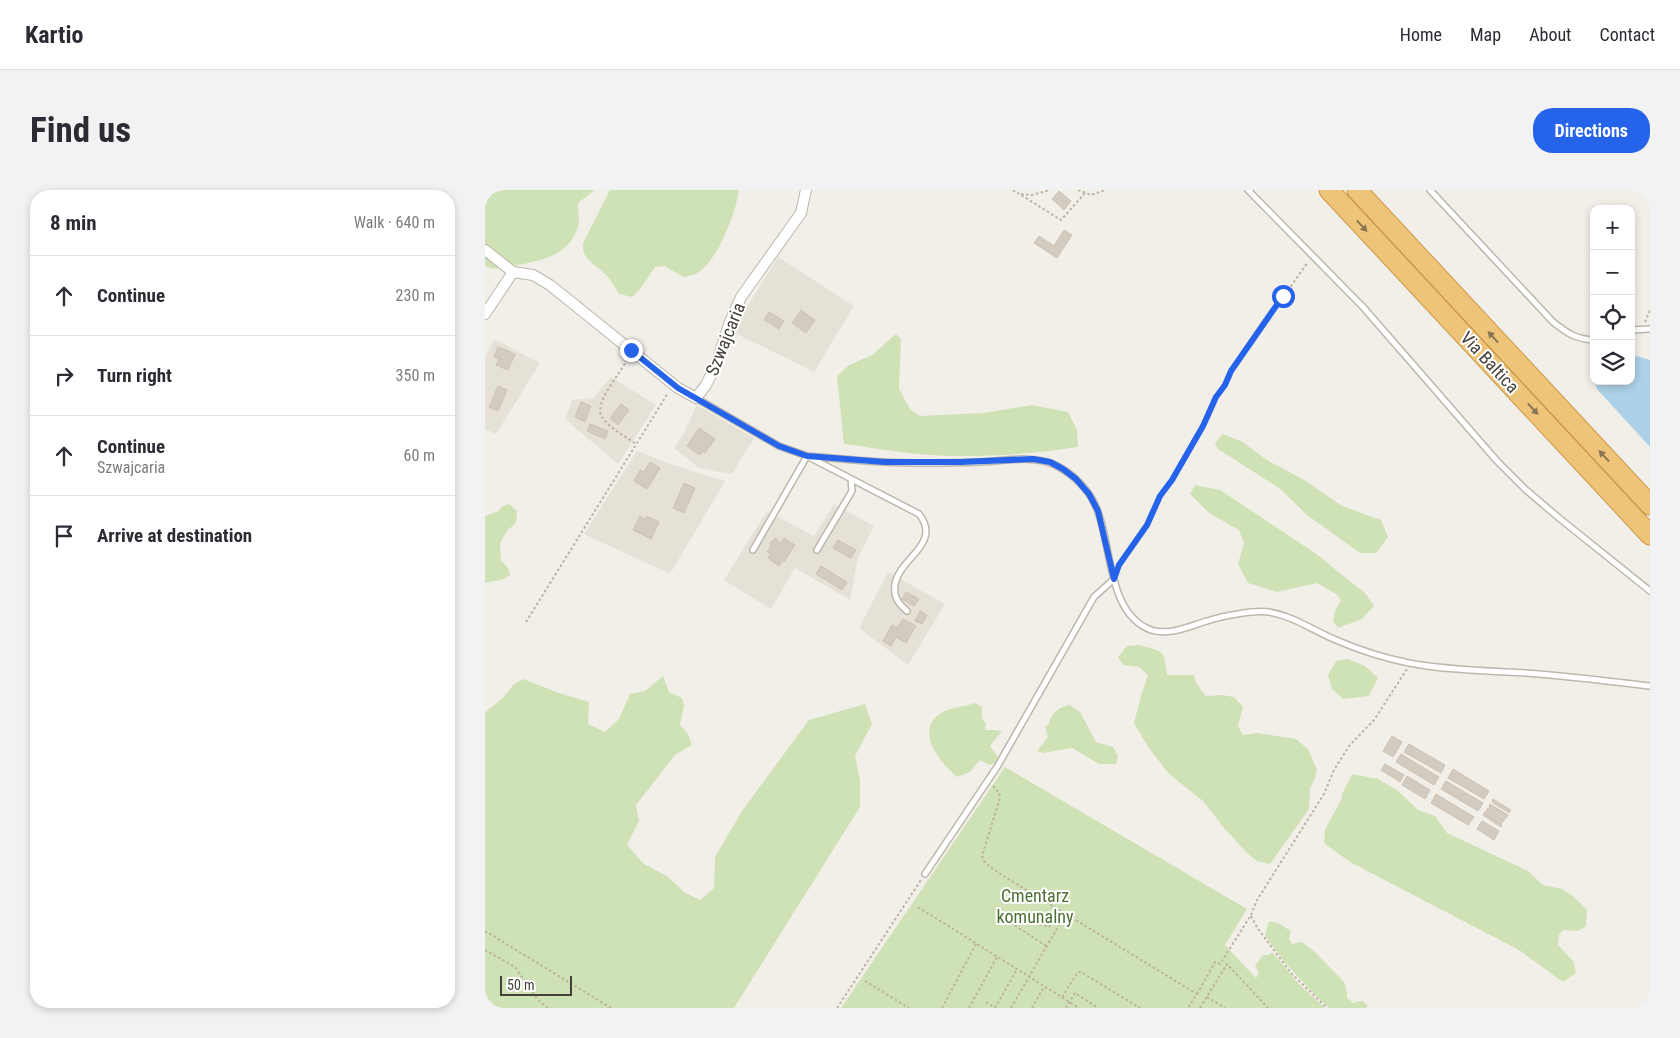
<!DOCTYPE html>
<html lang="en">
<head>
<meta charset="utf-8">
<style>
	:root { --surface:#fff; --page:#f2f2f3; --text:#2b2b33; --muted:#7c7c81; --line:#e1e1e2; --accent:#2563eb }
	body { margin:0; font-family:"Roboto Condensed",sans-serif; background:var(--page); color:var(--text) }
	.controls { position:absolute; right:15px; top:15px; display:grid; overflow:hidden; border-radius:10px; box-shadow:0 2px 8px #0003 }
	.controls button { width:45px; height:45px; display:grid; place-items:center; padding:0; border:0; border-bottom:1px solid var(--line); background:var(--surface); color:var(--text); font:25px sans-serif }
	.scale { position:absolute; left:15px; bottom:12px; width:72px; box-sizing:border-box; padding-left:5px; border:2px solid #454038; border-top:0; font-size:14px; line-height:18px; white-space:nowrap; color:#454038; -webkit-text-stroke:4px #fff; paint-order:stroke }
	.stop { position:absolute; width:15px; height:15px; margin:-11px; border:4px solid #2563eb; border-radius:50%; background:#fff }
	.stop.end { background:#2563eb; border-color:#fff; box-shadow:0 1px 5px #0008 }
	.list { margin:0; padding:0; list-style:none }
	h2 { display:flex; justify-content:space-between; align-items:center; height:65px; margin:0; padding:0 20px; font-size:21px }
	h2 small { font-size:16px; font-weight:400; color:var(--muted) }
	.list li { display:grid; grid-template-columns:32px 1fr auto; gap:15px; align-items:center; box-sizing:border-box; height:80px; padding:0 20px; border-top:1px solid var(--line) }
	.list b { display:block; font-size:19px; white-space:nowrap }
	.list p { margin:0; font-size:16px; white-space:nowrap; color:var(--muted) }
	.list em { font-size:16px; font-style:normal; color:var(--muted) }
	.icon { flex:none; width:28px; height:28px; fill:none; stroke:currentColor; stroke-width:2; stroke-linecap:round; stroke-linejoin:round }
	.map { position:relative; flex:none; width:1165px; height:818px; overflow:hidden; border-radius:20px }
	header { display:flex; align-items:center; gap:30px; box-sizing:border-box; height:70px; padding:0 25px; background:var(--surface); border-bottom:1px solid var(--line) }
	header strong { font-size:24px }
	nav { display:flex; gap:28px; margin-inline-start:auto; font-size:18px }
	.intro { display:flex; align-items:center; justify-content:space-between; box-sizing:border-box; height:120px; padding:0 30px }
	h1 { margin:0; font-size:35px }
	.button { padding:12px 22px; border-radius:20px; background:var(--accent); color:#fff; font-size:18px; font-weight:700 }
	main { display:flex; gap:30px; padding:0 30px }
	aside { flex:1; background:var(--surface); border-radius:20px; box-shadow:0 2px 8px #0003 }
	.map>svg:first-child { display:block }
	.residential { fill:#e6e1d7 }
	.green { fill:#cfe2b6 }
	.water { fill:#acd1e8 }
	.building { fill:#d3cbbf; stroke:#cdc2b3 }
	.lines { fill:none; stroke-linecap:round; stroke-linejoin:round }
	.lane-casing { stroke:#bdb7ac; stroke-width:8 }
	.street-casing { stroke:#bdb7ac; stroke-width:12 }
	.highway-casing { stroke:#cc9849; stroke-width:21 }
	.path { stroke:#bdb29f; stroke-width:2; stroke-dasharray:2.5 2.5; stroke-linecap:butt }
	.lane { stroke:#fff; stroke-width:5 }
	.street { stroke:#fff; stroke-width:10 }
	.highway { stroke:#eec479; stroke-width:19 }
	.oneway { fill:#897552 }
	.route { stroke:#2563eb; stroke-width:6 }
	.labels { text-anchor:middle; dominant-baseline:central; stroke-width:4; stroke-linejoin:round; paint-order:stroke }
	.street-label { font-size:18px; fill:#454038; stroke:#fff }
	.park-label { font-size:18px; fill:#4b7132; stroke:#fff }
</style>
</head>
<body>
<header>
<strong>Kartio</strong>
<nav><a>Home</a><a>Map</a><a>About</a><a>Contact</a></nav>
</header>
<div class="intro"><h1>Find us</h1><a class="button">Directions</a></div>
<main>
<aside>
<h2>8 min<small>Walk · 640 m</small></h2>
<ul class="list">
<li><svg class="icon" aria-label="ahead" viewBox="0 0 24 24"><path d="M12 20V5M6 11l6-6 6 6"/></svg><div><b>Continue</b></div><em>230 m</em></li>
<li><svg class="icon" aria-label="right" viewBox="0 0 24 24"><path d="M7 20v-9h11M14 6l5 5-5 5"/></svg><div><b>Turn right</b></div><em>350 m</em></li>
<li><svg class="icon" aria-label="ahead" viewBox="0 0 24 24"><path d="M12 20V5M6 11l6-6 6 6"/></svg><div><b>Continue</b><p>Szwajcaria</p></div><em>60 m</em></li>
<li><svg class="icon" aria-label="arrive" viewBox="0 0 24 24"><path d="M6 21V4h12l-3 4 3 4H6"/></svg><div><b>Arrive at destination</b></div></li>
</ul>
</aside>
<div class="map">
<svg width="1165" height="818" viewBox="0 0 1165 818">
	<rect width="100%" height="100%" fill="#f2efe9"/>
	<!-- residential -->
	<path class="residential" d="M293,67L369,116L329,182L250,143L262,117Z
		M9,149L55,173L11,244L0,239V168Z
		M126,187L171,215L133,274L80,229L87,210L108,208Z
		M212,215L269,248L247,284L214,278L189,258L199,243Z
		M152,261L188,275L240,291L185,384L99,344Z
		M349,314L389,336L373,368L365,410L310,378L286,419L239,390L282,321L329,346Z
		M403,382L460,414L423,475L374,438Z"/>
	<!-- green -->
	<path class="green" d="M0,0H110L93,13C93,20 95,30 93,36C84,73 38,73 8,79L0,76Z
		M125,0H254C251,23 233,69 214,82C210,85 204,86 199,87L179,76L170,77L155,99L147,107L134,104C130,98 127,92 123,87C114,75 96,72 98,53Z
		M411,144L416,149L414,199L425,219L435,226L499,223L547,215L583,222L592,240L593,257C555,263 516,266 478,266C438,267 398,259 359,254L352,186L364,175L387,165Z
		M737,244L758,252L780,269L821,291L857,316L896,330L903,347L891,363H875L822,325L794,298L733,259L730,254Z
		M710,295L735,300L830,363L881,404L889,416L877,429L853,438L848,431L850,421L856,410L851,404L832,393L792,402L763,393L753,374L759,353L754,340L724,323L705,304Z
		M24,314L32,321L31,333L22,341L15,354L16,370L23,378L25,385L19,389L0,393V326L14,321L16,317Z
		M654,455C679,462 679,459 682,485H709L711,493L721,506L737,505L749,507L758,517L753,536L758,545L772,543L811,549L823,559L832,580L830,588L825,598L824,619L785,674L772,671L761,662L740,639L718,611L684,584L663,557L649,533L656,506L663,485L654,477L638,475L633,467L642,456Z
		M863,469L880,476L893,488L884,506L858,509L847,499L843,485L851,471Z
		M178,486L184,502L197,508L199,516L195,535L203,544L207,555L190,565L151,615L154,631L142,655L159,674L182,686L199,702L215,710L229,698L230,667L257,621L324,530L380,514L387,534L370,566L375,590V617L249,818H0V522L17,509L29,494L38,489L74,503L104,512L103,534L120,542L134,529L145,504L160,501Z
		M490,513L497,517V528L501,534L500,540H510L517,541L505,556L513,567L511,572L505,575L495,570L485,582L472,587C456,573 428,541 456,523C466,517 479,517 490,513Z
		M585,515L595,522L611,552L628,557L633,566L631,574H614L587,558L558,563L552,561L563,547L560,536H563C567,523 571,518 585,515Z
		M520,577L762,719L740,755L771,788L774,783L770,776L778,765H784L787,762L814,794L840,818H356Z
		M867,584L893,589L913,601L933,620L950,626L962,643L1043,681L1058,695L1077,699L1088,706L1102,720L1101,736L1093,741L1078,740L1074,745L1073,755L1089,772L1091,783L1078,792L1034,760L865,672L839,653L840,640L857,608V604Z
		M784,731L793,733L806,741L804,749L807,754L817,752L829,761L859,792L862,803V808L869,813L873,811H878L883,816L881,818H844C820,795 798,773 780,745Z"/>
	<!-- water -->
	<path class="water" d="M1152,166L1165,170V257L1112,199L1110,193L1111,191H1146V168Z"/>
	<!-- building -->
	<path class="building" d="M574,1L586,11L579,20L567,9Z
		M579,40L587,45L572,68L549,53L554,46L569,56Z
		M316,120L330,130L321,143L307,133Z
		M284,122L299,131L294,139L279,130Z
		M13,157L30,164L23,180L11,175L14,169L9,167Z
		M13,196L22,200L13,221L4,217Z
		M96,212L106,216L100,232L90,227Z
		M136,214L144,220L133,235L125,228Z
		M105,234L123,241L120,249L102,241Z
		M214,238L230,249L220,263L218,261L215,265L202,256Z
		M165,272L175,278L162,299L149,291L155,280L159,282Z
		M199,293L210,298L199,323L188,318Z
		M155,326L161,329L162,326L174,332L166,349L148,340Z
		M291,348L295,354L299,348L310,355L299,372L297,371L294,376L283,368L286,364L282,362L286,357L285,353Z
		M353,350L371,360L366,368L348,358Z
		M336,376L362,392L357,400L331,384Z
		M421,402L434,409L429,416L417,409Z
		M435,421L442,425L437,434L430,431Z
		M418,429L431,436L421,453L411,447L406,456L398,451L407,435L412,438Z
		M907,546L917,552L908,567L898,561Z
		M924,554L960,575L956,583L919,562Z
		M916,564L954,587L949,595L911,572Z
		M900,574L919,585L915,592L896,580Z
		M968,579L1004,601L999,609L963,588Z
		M922,586L945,600L940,609L917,595Z
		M961,591L998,613L993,621L956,599Z
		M951,604L989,627L983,635L946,613Z
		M1008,609L1026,620L1024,623L1007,612Z
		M1005,614L1023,625L1021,628L1004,617Z
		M1003,618L1020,629L1018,632L1001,621Z
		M1000,622L1017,633L1016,637L998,625Z
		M997,631L1014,641L1009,650L992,639Z"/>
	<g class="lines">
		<defs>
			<path id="lane" d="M763,0L878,117L1012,271L1040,299L1074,328L1165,401
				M945,0L1068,132C1082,143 1090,149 1109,150
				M1146,140L1165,139
				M211,208L294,256L322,266L434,324C438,329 441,334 441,341C441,360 414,373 410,394C408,407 413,413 422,421
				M322,266C348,268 374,271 399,272C432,274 464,273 496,272C518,271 548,265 568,274C588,283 606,301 613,322C627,359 623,424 666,440C684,446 705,436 722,431C737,426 769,420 784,422C808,426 829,441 851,450C874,460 899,468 924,473C960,480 1003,481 1040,483C1082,486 1123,491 1165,496
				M268,360L322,266
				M332,360L367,301L366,289
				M440,684L512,577L609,407L629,389"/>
			<path id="street" d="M0,60L28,82L48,85L65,95L178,186L193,198L211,208L221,195L232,172L244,134L256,107L316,23L321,0
				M0,124L28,82"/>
			<path id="highway" d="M844,0L1165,345
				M872,0L1165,315"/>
		</defs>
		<!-- lane casing -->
		<use href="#lane" class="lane-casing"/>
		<!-- street casing -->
		<use href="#street" class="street-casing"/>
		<!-- highway casing -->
		<use href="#highway" class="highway-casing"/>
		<!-- path -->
		<path class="path" d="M528,0L576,30L600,3
			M593,0L606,5L620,0
			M536,4L547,5L565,0
			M1160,132L1165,120
			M142,169C136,184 108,212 117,227C124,238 140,246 151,254
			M634,377L662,335L675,306L687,290L718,236L731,207L740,195L746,181L823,72
			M41,432L183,203
			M508,596L514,603L515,608L497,666L499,671L504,676L520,687L712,804L703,818
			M433,717L594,818
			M766,726L773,739L806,783L842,818
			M0,741L126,818
			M561,756L516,726L517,724L564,737L571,726
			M0,760L30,777L53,810L63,818
			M380,791L424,818
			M712,804L730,772L735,774L766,725L772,710L839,604L849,580L864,556L889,530L922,479
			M577,807L593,782H596L655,818
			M722,807L740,818
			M501,812L510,818
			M352,818L436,690
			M457,818L491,754
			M484,818L512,767
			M510,818L532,779
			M526,818L577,730
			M547,818L559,797
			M581,818L590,803L613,818
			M715,818L742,774L783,818"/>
		<!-- lane -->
		<use href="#lane" class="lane"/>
		<!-- street -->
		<use href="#street" class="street"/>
		<!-- highway -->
		<use href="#highway" class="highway"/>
	</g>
	<!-- one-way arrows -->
	<defs><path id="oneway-solid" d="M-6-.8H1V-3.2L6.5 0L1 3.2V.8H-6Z" transform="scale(1.25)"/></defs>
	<g class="oneway">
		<use href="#oneway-solid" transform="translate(877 36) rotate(47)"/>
		<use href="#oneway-solid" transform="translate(1008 147) rotate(-133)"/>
		<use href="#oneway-solid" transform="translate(1048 219) rotate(47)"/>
		<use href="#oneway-solid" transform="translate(1119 266) rotate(-133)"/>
	</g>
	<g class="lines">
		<!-- route -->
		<path class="route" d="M146,160L193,198L294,256L322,266L399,272H476L548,269L565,272L578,279L591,289L604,304L613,321L629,389L634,375L662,335L675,306L687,290L718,236L731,207L740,195L746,181L798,106"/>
	</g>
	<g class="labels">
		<!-- street labels -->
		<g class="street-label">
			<text transform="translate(240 149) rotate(-68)">Szwajcaria</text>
			<text transform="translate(1005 172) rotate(47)">Via Baltica</text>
		</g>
		<!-- park labels -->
		<g class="park-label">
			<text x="550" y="705">Cmentarz<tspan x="550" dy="21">komunalny</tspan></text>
		</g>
	</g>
</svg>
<div class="controls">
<button>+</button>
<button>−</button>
<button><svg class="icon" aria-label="locate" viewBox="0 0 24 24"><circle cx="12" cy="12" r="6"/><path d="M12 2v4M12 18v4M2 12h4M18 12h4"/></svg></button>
<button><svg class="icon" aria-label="layers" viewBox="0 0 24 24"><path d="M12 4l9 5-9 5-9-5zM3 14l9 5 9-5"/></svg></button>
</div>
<div class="scale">50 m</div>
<div class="stop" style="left:798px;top:106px"></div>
<div class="stop end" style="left:146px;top:160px"></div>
</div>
</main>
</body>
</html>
